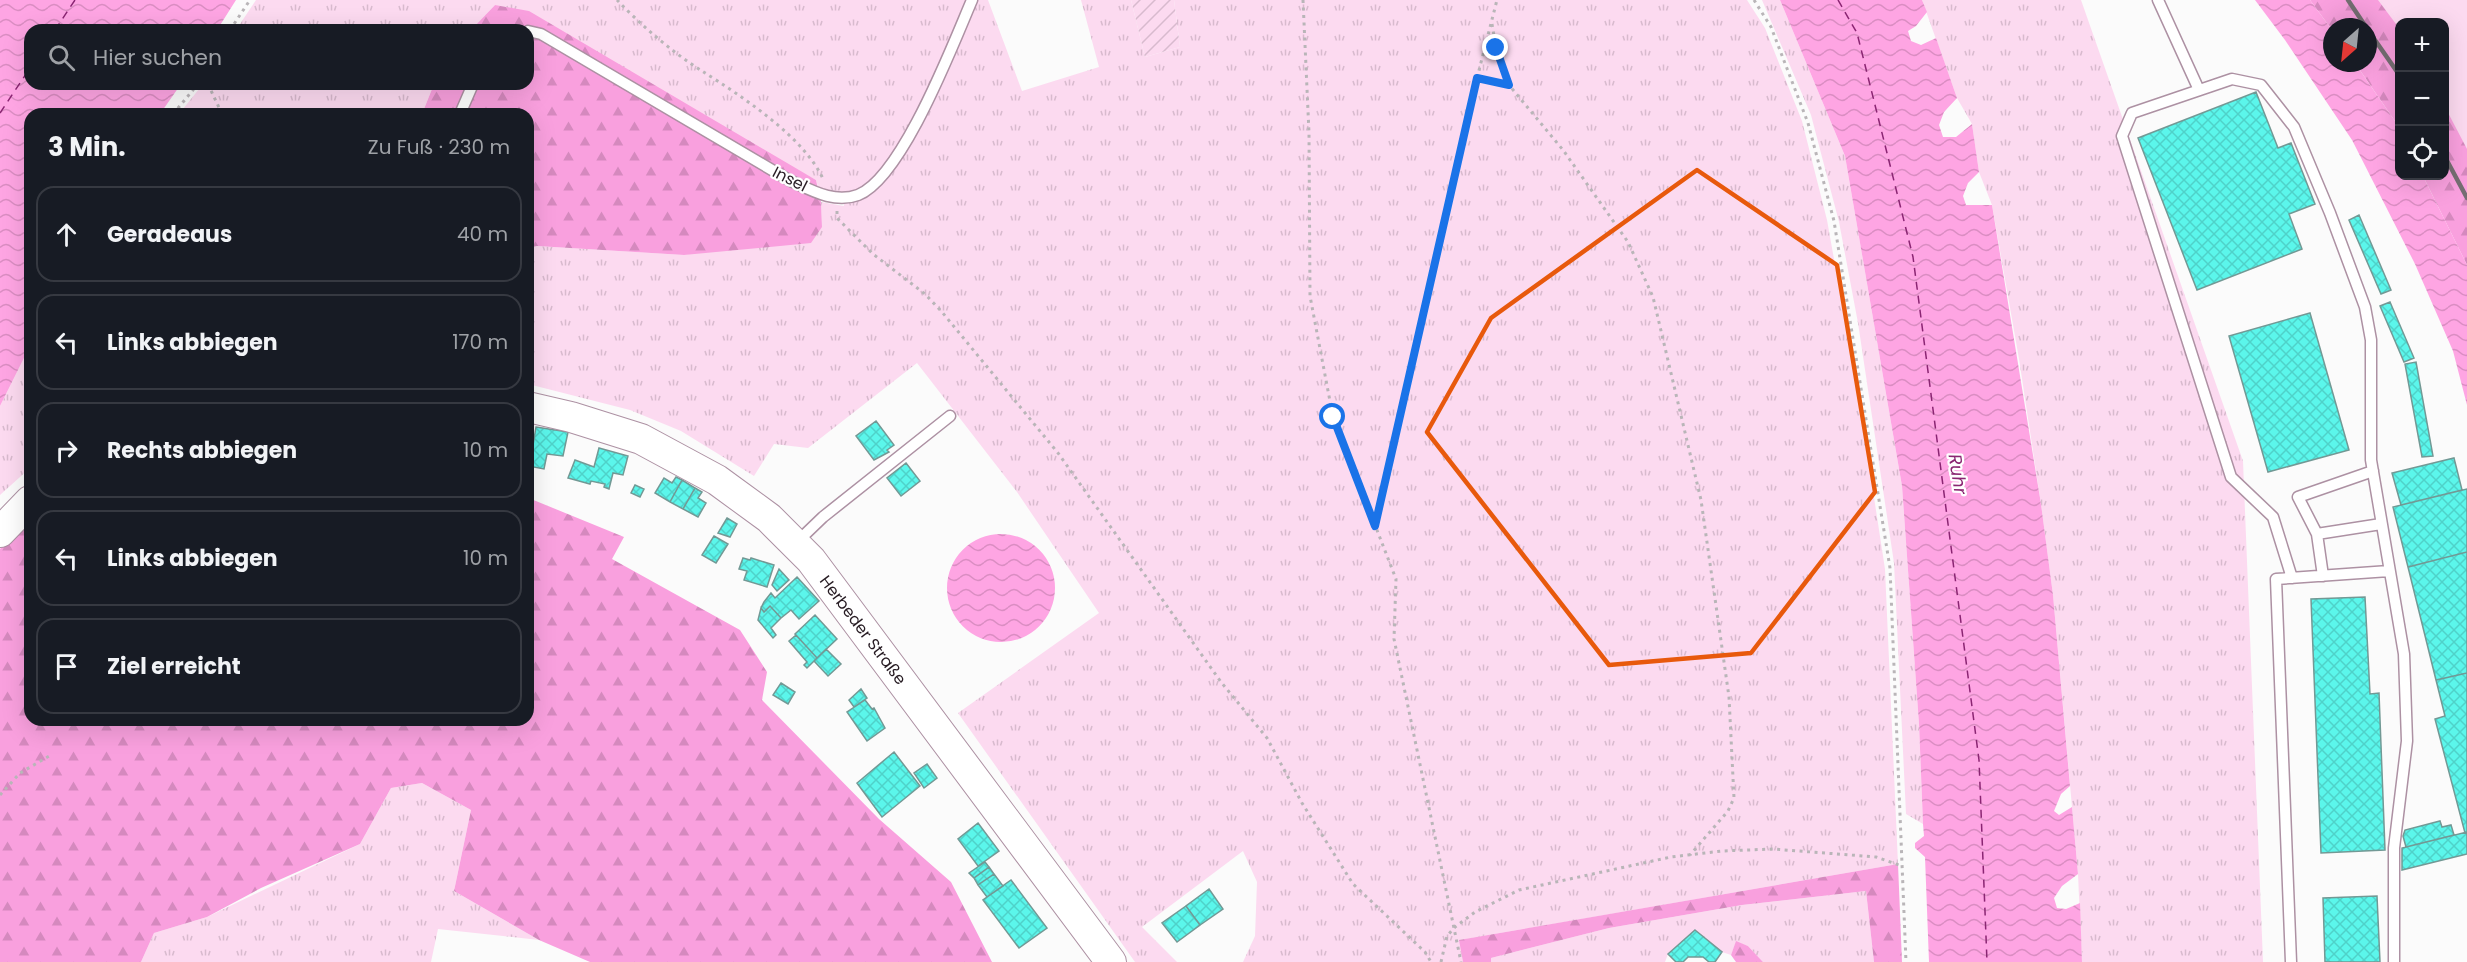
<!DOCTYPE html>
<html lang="de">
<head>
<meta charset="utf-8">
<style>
	:root { --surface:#171b24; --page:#20242c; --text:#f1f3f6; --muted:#9ea1a6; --line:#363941 }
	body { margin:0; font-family:Poppins,sans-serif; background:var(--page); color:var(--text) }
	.controls { position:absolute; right:18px; top:18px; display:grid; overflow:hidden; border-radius:12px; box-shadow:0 6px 24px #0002 }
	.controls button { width:54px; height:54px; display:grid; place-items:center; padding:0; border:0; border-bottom:2px solid var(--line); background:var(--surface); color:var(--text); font:30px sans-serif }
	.compass { position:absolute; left:2323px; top:18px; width:54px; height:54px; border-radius:50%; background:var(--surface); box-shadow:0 6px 24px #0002; rotate:207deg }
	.stop { position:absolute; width:18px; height:18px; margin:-14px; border:4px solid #1a73e8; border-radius:50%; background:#fff }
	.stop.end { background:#1a73e8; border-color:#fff; box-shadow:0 2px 6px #0008 }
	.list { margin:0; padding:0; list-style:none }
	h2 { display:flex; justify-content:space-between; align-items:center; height:78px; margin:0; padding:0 24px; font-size:26px }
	h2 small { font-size:20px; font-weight:400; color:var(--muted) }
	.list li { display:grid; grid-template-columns:39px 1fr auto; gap:18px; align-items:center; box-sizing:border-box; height:96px; margin:0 12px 12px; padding:0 12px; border:2px solid var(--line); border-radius:18px }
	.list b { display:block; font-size:22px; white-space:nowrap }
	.list em { font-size:20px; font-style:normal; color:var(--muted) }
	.icon { flex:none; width:33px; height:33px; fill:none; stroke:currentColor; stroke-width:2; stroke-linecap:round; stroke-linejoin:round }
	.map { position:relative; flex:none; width:2467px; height:962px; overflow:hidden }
	.search { position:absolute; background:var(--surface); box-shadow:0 6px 24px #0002; left:24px; top:24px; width:510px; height:66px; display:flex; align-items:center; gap:15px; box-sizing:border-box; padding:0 21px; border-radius:18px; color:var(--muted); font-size:22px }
	.panel { position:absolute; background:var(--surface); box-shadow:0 6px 24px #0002; left:24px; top:108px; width:510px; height:618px; border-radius:18px }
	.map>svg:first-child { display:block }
	.grass { fill:url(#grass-tufts) }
	.forest { fill:url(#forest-firs) }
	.park { fill:#fcdaf0 }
	.garden { fill:url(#garden-furrows) }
	.water { fill:url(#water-waves) }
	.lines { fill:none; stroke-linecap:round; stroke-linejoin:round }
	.ferry { stroke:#8a2572; stroke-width:1.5; stroke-dasharray:8 6; stroke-linecap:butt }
	.building { fill:url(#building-cross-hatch); stroke:#729995; stroke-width:1.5 }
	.lane-casing { stroke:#ad91a3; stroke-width:13 }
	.secondary-casing { stroke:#ad91a3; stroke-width:32 }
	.path { stroke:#b9b5b8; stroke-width:3; stroke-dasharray:3 4.5; stroke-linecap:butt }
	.lane { stroke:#fff; stroke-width:10 }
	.secondary { stroke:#fff; stroke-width:30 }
	.rail { stroke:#756e72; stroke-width:4.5 }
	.route { stroke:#1a73e8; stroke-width:8 }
	.marked { fill:none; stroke:#e8590c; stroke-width:4.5; stroke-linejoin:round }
	.labels { text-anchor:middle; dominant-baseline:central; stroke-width:4.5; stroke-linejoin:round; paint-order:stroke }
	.street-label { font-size:16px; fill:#261b22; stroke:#fff }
	.water-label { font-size:18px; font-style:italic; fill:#8a2572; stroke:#fff }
</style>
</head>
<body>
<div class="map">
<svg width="2467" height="962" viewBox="0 0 2467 962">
	<defs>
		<pattern id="grass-tufts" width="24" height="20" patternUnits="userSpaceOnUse" patternTransform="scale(1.5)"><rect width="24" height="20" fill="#fcdaf0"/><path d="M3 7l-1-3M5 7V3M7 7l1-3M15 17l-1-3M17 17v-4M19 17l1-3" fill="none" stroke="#d8bace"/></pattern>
		<pattern id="forest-firs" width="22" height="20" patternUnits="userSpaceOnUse" patternTransform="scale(1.5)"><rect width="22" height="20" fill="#f9a0de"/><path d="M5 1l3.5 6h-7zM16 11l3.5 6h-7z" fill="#d589be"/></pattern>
		<pattern id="garden-furrows" width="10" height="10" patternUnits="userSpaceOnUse" patternTransform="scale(1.5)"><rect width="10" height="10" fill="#fcdaf0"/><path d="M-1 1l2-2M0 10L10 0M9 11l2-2" fill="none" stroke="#d8bace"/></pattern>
		<pattern id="water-waves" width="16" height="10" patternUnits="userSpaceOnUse" patternTransform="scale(1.5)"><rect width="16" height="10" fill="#fea5e3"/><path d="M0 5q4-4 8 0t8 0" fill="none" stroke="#da8dc2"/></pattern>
		<pattern id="building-cross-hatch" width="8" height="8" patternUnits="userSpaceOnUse" patternTransform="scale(1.5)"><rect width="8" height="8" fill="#5bf6eb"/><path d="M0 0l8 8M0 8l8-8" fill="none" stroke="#4fd2c9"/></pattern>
	</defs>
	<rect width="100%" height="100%" fill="#fbfbfb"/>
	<!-- grass -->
	<path class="grass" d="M256,0H988L1022,91L1099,67L1081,0H1131L1145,57L1180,47L1174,0H1747L1765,28L1802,121L1827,220L1858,393L1885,569L1898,864L1460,940L1463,962H1243L1255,936L1257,882L1243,851L1142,927L1177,962H1135L958,713L1099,613L1017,492L917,363L808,448L774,444L754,476L681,431L630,410L528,384V248L537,246L684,255L822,227L821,202L844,206L843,198L818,187L816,180L495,5L471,30H236Z
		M1762,0H1780L1845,156L1902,486L1919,724L1923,824L1906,814L1894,563L1858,323L1839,222L1811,115Z
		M1922,0H2081L2243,461L2263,962H2082L2078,874L2053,595L2041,504L2019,359L1992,205L1979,172L1972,124L1957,98Z
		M203,84H434L422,114H179Z
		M30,346V468L0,495V406Z
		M422,783L471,810L454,891L539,940L438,929L431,962H141L154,933L207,917L360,844L391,788Z
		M1866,891L1874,962H1763L1748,946L1736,942L1731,955L1722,952L1695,930L1668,954L1665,962H1491V958L1609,928L1742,905Z"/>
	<!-- forest -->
	<path class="forest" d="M2310,0H2467V265L2423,176H2444V22H2400L2399,127L2355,63H2368V27H2332V30Z
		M495,5L529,11L816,180L821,202L822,227L811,243L684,255L537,246L528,248V114H422L434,84H528V30H471Z
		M531,499L624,537L612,559L740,630L767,672L762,700L879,819L951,882L992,962H590L539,940L454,891L471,810L422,783L391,788L360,844L261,888L207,917L154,933L141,962H0V549L30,518V720H528V505Z
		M1898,864L1902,962H1874L1866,891L1742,905L1609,928L1491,958V962H1463L1459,940Z
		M1736,941L1748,946L1763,962H1736L1731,955Z"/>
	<!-- park -->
	<path class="park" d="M2378,0H2467V149L2445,107L2444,22H2400L2399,28Z"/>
	<!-- garden -->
	<path class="garden" d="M1131,0H1174L1180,47L1145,57Z"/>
	<!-- water -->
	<path class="water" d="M0,0H236L217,30H30V84H181L160,114H30V346L0,406Z
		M1780,0H1922L1927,12L1916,26L1908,31L1911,41L1921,45L1936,38L1957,98L1944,112L1939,125L1943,137H1956L1972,124L1979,172L1968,183L1963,196L1966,205H1992L2041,504L2053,595L2070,786L2061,794L2054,811L2059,815L2072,807L2078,874L2062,886L2054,898L2057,908L2066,909L2080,903L2082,962H1929L1925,857L1915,848V843L1924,836L1923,824L1919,724L1902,486L1845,156Z
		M2255,0H2310L2332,30V63H2355L2399,127L2400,176H2423L2467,265V405L2453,351L2415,264L2352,140L2285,40Z
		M947 588a54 54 0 1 1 108 0a54 54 0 1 1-108 0Z"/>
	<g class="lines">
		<!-- ferry -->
		<path class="ferry" d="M1838,0L1857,33L1913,257L1979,760L1987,962
			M55,30L75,0
			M0,113L30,68"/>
	</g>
	<!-- building -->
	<path class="building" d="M2256,92L2278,148L2291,143L2315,204L2289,214L2302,249L2197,290L2138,138Z
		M2359,215L2391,290L2381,294L2349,220Z
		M2390,302L2414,358L2404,362L2380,306Z
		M2310,313L2349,450L2268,472L2229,336Z
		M2416,362L2433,456L2422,457L2405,364Z
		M876,421L894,445L887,450L889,452L874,460L856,436Z
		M536,427L568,432L563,456L547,454L544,469L528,466V450L532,451Z
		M599,448L628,456L623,475L613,473L609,489L604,487L605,484L591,481L590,484L568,478L575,460L594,467Z
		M2454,458L2462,490L2401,505L2392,473Z
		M906,463L920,481L901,496L887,478Z
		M676,477L682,480L670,502L655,493L664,478L672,483Z
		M682,480L695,488L683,509L670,502Z
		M635,485L644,489L640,497L631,493Z
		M695,488L702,492L698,498L706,503L698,517L683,509Z
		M2467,489V552L2408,567L2393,507Z
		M727,518L737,524L730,537L718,533Z
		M714,536L728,544L716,563L702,555Z
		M2467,552V673L2436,680L2408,567Z
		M743,558L750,560L751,558L774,565L767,587L744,580L747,571L739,569Z
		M779,569L789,580L777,591L772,585Z
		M797,577L819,601L799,619L791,610L781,618L770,606L764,612L761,608L764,602L771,593L775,598Z
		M2365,597L2370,694L2379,693L2385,850L2321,853L2311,599Z
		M770,606L781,618L771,628L776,635L773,638L758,620L761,608L764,612Z
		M815,615L837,639L817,658L795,634Z
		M796,635L817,658L807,668L804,665L807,662L789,641Z
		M826,649L841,664L828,676L814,661Z
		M2467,673V832L2465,833L2435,719L2445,716L2436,680Z
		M781,683L795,692L788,704L773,695Z
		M861,689L867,698L854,707L849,700Z
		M865,700L872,709L874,708L885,728L867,741L847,712Z
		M894,752L920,786L882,817L857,783Z
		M927,764L937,778L924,788L914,773Z
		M2440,821L2442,827L2451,825L2454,835L2406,847L2403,836L2405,830Z
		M978,823L999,851L978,866L958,839Z
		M2467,832V854L2402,870V848Z
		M985,862L989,867L974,878L969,873Z
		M989,867L994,874L978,885L974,878Z
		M994,874L1003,886L987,897L978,885Z
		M1011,880L1047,928L1019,948L983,900Z
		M1209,889L1223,909L1200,925L1186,906Z
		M2377,896L2380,962H2325L2323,898Z
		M1186,906L1200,925L1177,942L1162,923Z
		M1695,930L1722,952L1715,962H1709L1703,957H1688L1683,962H1676L1668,954Z"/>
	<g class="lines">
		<defs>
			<path id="lane" d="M2158,0L2199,90
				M528,31L541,34L789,180C811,190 834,204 858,195C902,178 953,44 972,0
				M460,114L473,84
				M2373,471L2298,497L2317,534L2381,524
				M2317,534L2323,576
				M797,542L823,517L950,416
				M2292,578L2273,517L2231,477L2122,136L2132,113L2232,79L2261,85L2294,127L2330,213L2365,307L2371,340V460L2404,654L2407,741L2394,848V962
				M2291,962L2276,579L2389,571"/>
			<path id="secondary" d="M528,407L571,417L641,439L717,480L769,518L811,560L1111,962
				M0,532L30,501"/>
		</defs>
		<!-- lane casing -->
		<use href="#lane" class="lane-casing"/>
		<!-- secondary casing -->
		<use href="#secondary" class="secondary-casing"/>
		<!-- path -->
		<path class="path" d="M617,0C641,25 673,53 702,71C741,96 805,137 824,181
			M1303,0L1309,133L1310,296L1333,417L1396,579L1394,639L1461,962
			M1754,0L1771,27L1808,123L1834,221L1890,568L1906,962
			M1492,24L1496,48L1509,84
			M230,30L250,0
			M1477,78L1509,85L1563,150L1628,242L1653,297L1701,500L1729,697L1734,798L1728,811L1690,855
			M208,84L222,114
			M173,114L198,84
			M837,211V218L873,254L925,294L942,312L1058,453L1221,682L1267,738L1302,803L1353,884L1425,952L1431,962
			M1376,524L1477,78L1497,0
			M0,795L20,773L51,755
			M1441,962L1447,936L1455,927L1475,912L1519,890L1671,857L1722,851L1773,849L1876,857L1902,866"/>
		<!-- lane -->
		<use href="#lane" class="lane"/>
		<!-- secondary -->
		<use href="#secondary" class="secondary"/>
		<!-- rail -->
		<path class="rail" d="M2348,0L2366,27
			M2368,30L2400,76
			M2444,155L2467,198"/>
	</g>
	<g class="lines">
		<!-- route -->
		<path class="route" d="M1333,417L1375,526L1477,78L1509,85L1496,48"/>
	</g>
	<!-- marked area -->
	<path class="marked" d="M1697,170L1837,265L1875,492L1751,653L1609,665L1427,432L1491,318Z"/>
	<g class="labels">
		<!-- street labels -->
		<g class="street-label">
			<text transform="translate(790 179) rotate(27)">Insel</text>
			<text transform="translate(863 630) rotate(53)">Herbeder Straße</text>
		</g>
		<!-- water labels -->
		<g class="water-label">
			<text transform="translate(1958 474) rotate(81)">Ruhr</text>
		</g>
	</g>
</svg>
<div class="controls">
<button>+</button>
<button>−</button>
<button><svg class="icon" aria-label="locate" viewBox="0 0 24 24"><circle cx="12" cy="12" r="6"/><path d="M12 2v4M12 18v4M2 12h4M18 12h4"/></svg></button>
</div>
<svg class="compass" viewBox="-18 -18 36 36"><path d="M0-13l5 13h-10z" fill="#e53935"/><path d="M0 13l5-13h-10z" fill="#9ea1a6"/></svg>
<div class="stop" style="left:1333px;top:417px"></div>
<div class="stop end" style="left:1496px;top:48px"></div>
<div class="search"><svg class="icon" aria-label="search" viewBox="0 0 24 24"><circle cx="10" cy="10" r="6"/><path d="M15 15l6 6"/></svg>Hier suchen</div>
<section class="panel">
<h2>3 Min.<small>Zu Fuß · 230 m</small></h2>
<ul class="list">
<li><svg class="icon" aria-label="ahead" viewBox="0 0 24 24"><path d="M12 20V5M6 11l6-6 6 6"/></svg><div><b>Geradeaus</b></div><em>40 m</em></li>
<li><svg class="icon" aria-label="left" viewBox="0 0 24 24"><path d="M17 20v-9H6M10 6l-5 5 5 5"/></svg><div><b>Links abbiegen</b></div><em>170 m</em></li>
<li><svg class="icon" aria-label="right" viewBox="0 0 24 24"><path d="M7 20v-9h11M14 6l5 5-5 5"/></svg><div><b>Rechts abbiegen</b></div><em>10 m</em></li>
<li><svg class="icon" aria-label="left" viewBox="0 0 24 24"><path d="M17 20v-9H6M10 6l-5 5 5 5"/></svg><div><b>Links abbiegen</b></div><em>10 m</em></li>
<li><svg class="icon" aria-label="arrive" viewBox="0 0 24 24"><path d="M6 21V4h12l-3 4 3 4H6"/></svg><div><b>Ziel erreicht</b></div></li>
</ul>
</section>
</div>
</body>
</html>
